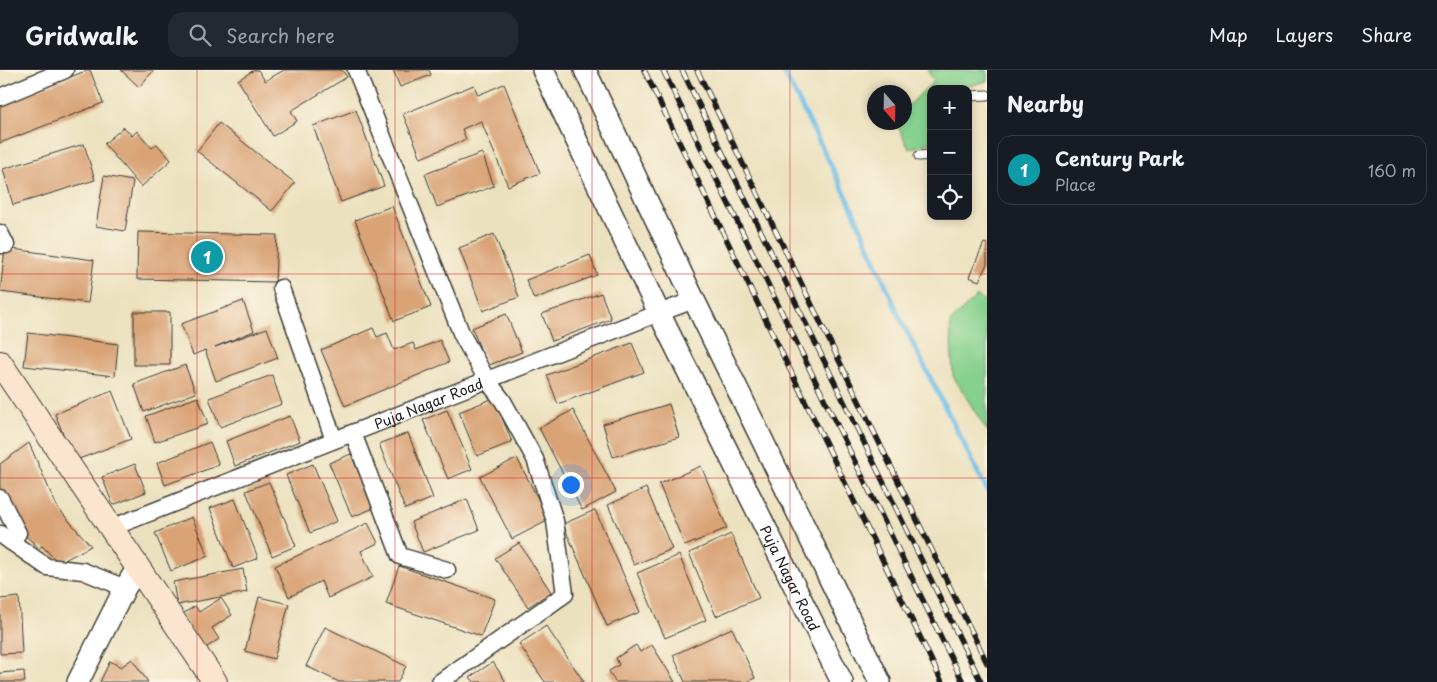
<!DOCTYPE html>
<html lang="en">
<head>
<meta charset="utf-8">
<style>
	:root { --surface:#171b24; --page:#242831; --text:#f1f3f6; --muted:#9ea1a6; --line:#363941; --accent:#1a73e8 }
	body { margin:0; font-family:"Playpen Sans",sans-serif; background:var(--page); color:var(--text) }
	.controls { position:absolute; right:15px; top:15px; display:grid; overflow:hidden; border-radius:10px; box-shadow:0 2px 8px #0003 }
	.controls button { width:45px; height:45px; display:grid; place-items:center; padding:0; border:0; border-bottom:1px solid var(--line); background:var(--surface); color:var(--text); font:25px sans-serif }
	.compass { position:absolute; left:867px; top:15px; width:45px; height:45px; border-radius:50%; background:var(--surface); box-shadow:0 2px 8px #0003; rotate:160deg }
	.you { position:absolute; left:570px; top:414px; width:18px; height:18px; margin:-12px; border:4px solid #fff; border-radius:50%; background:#1a73e8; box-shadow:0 0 0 8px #1a73e833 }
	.badge { display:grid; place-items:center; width:32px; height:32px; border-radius:50%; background:var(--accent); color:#fff; font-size:16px; font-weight:700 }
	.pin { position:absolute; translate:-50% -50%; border:2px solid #fff; box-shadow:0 1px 5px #0006 }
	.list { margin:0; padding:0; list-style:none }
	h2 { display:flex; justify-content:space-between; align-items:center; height:65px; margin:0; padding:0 20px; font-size:21px }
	h2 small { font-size:16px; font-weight:400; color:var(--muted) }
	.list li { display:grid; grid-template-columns:32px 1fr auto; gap:15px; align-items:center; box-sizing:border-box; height:70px; margin:0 10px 10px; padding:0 10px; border:1px solid var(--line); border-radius:15px }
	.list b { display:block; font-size:19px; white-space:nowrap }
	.list p { margin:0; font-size:16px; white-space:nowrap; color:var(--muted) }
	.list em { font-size:16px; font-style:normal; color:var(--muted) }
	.icon { flex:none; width:28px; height:28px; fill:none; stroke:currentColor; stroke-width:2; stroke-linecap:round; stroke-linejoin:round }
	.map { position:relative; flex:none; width:987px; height:612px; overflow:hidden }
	header { display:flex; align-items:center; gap:30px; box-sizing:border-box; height:70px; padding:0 25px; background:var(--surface); border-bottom:1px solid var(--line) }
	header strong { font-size:24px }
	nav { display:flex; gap:28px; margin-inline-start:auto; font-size:18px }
	.search { width:350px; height:45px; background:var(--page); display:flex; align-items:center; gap:12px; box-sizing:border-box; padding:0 18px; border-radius:15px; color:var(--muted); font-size:19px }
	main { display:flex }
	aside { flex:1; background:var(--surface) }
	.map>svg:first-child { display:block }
	.green { fill:#85d08e; stroke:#507655 }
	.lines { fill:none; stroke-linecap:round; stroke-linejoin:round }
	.stream { stroke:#6cbce7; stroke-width:5 }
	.building { fill:#d9a376 }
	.service-casing { stroke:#3b3a34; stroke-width:11 }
	.minor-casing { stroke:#3b3a34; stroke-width:19 }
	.tertiary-casing { stroke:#3b3a34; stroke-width:24 }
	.secondary-casing { stroke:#3b3a34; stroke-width:26 }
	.service { stroke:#fff; stroke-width:9 }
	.minor { stroke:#fff; stroke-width:16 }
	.tertiary { stroke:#fff; stroke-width:21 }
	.secondary { stroke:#fce5cf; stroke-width:24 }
	.rail-casing { stroke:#1c1c1c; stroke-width:5.5 }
	.rail { stroke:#fcf5e5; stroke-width:4; stroke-dasharray:11; stroke-linecap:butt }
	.grid { fill:none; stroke:#d62828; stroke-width:1; stroke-opacity:0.55 }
	.labels { text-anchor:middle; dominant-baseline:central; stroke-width:4; stroke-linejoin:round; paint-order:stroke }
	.street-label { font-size:14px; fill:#1c1c1c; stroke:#fcf5e5 }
</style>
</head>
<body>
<header>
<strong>Gridwalk</strong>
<div class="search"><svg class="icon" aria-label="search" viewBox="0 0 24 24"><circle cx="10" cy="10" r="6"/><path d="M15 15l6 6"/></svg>Search here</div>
<nav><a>Map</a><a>Layers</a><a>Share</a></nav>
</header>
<main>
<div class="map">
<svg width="987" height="612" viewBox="0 0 987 612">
	<rect width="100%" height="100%" fill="#fcf5e5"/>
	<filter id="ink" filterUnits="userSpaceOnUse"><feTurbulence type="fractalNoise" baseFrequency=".02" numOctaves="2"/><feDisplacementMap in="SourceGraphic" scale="10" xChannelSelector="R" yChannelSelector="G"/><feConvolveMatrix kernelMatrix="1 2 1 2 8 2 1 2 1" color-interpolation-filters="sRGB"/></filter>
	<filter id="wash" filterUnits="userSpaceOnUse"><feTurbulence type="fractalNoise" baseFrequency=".0096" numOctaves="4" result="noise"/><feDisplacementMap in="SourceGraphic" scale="20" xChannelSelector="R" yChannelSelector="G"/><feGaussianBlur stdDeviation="1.12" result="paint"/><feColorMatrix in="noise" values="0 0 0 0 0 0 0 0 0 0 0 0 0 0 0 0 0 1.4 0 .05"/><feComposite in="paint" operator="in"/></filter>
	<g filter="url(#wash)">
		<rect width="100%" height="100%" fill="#ece1bf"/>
		<!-- green -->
		<path class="green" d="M927,0H987V11L957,19H931V72L909,79L896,53L904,52L905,39L934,11Z
			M977,226L987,233V361L953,306L950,252Z"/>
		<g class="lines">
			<!-- stream -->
			<path class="stream" d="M783,0L848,129L901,250L987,420"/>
		</g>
		<g id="blocks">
			<!-- building -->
			<path class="building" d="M88,0H90L103,33L0,73V35Z
				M121,0H154L139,17Z
				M254,0H258L265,11L284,0H342L347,7L291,41L297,51L273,66L238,10Z
				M393,0H429L431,5L400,17Z
				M504,14L540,103L508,116L481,51L462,59L466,69L421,88L403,44L474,15L478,25Z
				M356,40L384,116L341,132L313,56Z
				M219,53L295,113L272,141L197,81Z
				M124,57L132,66L137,61L152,78L157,74L171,90L141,117L104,74Z
				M84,74L95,110L13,135L3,99Z
				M482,83L494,116L437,137L425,104Z
				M104,106L133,111L125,161L96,156Z
				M392,136L431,237L394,251L355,150Z
				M138,162L277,165L275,212L137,209Z
				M494,164L519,227L483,241L459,178Z
				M984,173L987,174V194L979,211L969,207Z
				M5,178L94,190L88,233L0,222Z
				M590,185L597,205L534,229L526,210Z
				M601,223L611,249L552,271L542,244Z
				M243,231L254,261L215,277L267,258L278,288L216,311L205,280L193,285L181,254Z
				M134,242H170V295H134Z
				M506,244L522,282L487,296L472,258Z
				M373,258L377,267L387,263L394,280L413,273L416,280L440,270L449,292L345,336L321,280Z
				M28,263L118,274L115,306L24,296Z
				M632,273L644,302L558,334L547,305Z
				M185,295L196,323L144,342L134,314Z
				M272,305L282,334L220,357L209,328Z
				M112,321L131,369L74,391L55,344Z
				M198,327L208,354L155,372L146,346Z
				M494,328L512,372L477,386L459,342Z
				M669,334L679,367L613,387L603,354Z
				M447,340L472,399L448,409L423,350Z
				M573,340L616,422L582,440L539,358Z
				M290,346L300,371L235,396L226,371Z
				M408,363L433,428L405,439L379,374Z
				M210,372L219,395L165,415L157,393Z
				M29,373L57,437L91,476L59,493L42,476L39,478L16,457L0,421V394Z
				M351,384L374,438L352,447L329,393Z
				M517,388L549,450L512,469L480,407Z
				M135,394L146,422L113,435L102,407Z
				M313,394L337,451L310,463L286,405Z
				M701,396L727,458L685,476L659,414Z
				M269,412L296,476L272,486L246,421Z
				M646,418L672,479L634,495L608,435Z
				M235,429L258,488L233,498L210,438Z
				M467,429L479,460L423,482L411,452Z
				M595,440L640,542L607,556L563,454Z
				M192,447L208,486L171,501L155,463Z
				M368,453L378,473L361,481L373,507L328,528L321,511L289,527L275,496Z
				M731,464L759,528L716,546L689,483Z
				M519,473L551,522L528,537L495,488Z
				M679,485L706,550L665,568L637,503Z
				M399,496L495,529L481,566L386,534Z
				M243,499L247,522L177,535L173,512Z
				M19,527L22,583L0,584V529Z
				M259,527L289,534L274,589L245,581Z
				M221,528L232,545L212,558L219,569L204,579L181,545L195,536L199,542Z
				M546,556L584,612H545L519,574Z
				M325,557L406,596L398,612H339L306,596Z
				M732,558L755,608L747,612H685L673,585Z
				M636,575L640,582L652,575L675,612H615L609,601L619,595L616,588Z
				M132,589L148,612H100L110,591L121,597Z
				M493,592L506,612H474L470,607Z
				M24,601L25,612H0V603Z"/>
		</g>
	</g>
	<g filter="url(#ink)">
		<use href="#blocks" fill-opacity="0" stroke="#3b3a34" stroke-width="1"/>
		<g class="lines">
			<defs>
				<path id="service" d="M968,26L987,25
					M919,86L931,85"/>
				<g id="minor">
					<path d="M0,27L65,0"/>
					<path d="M0,163L6,175H0"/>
					<path d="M281,218L334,370"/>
					<path d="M353,363L400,486L447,500"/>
					<path d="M0,428L18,463L11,472"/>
					<path id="s1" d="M111,458L487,310L462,265L356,0"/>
					<path d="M0,464L47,497L83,501L125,518"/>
					<path d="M440,612L565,524L555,451L535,389L503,331L487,310L659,243L694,230"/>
				</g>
				<g id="tertiary">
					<path id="s2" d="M543,0L659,243L842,612"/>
					<path d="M585,0L694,230L880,612"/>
					<path d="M78,612L125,518L138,497"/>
				</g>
				<path id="secondary" d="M0,293L215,612"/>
			</defs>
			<!-- service casing -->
			<use href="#service" class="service-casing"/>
			<!-- minor casing -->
			<use href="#minor" class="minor-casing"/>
			<!-- tertiary casing -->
			<use href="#tertiary" class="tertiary-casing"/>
			<!-- secondary casing -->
			<use href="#secondary" class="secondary-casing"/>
			<!-- service -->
			<use href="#service" class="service"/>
			<!-- minor -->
			<use href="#minor" class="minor"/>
			<!-- tertiary -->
			<use href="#tertiary" class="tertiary"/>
			<!-- secondary -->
			<use href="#secondary" class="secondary"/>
			<defs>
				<path id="rail" d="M644,0L942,612
					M663,0L963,612
					M682,0L981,612
					M697,0L987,593"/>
			</defs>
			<!-- rail casing -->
			<use href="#rail" class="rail-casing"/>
			<!-- rail -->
			<use href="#rail" class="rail"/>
		</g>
	</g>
	<!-- grid -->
	<path class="grid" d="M197,0V612M395,0V612M592,0V612M790,0V612M0,204H987M0,408H987"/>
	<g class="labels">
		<!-- street labels -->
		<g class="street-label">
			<text stroke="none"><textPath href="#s1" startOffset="341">Puja Nagar Road</textPath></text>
			<text stroke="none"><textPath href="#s2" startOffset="565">Puja Nagar Road</textPath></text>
		</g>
	</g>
</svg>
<div class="controls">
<button>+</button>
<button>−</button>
<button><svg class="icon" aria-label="locate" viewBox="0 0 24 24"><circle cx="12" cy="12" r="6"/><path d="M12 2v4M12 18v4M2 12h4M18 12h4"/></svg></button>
</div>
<svg class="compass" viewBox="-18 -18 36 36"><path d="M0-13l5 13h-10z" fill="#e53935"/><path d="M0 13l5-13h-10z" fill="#9ea1a6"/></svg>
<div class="you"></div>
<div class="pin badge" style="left:207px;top:187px;background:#0f9aa8">1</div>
</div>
<aside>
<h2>Nearby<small></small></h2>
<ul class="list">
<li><span class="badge" style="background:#0f9aa8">1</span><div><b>Century Park</b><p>Place</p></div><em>160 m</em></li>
</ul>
</aside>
</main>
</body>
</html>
